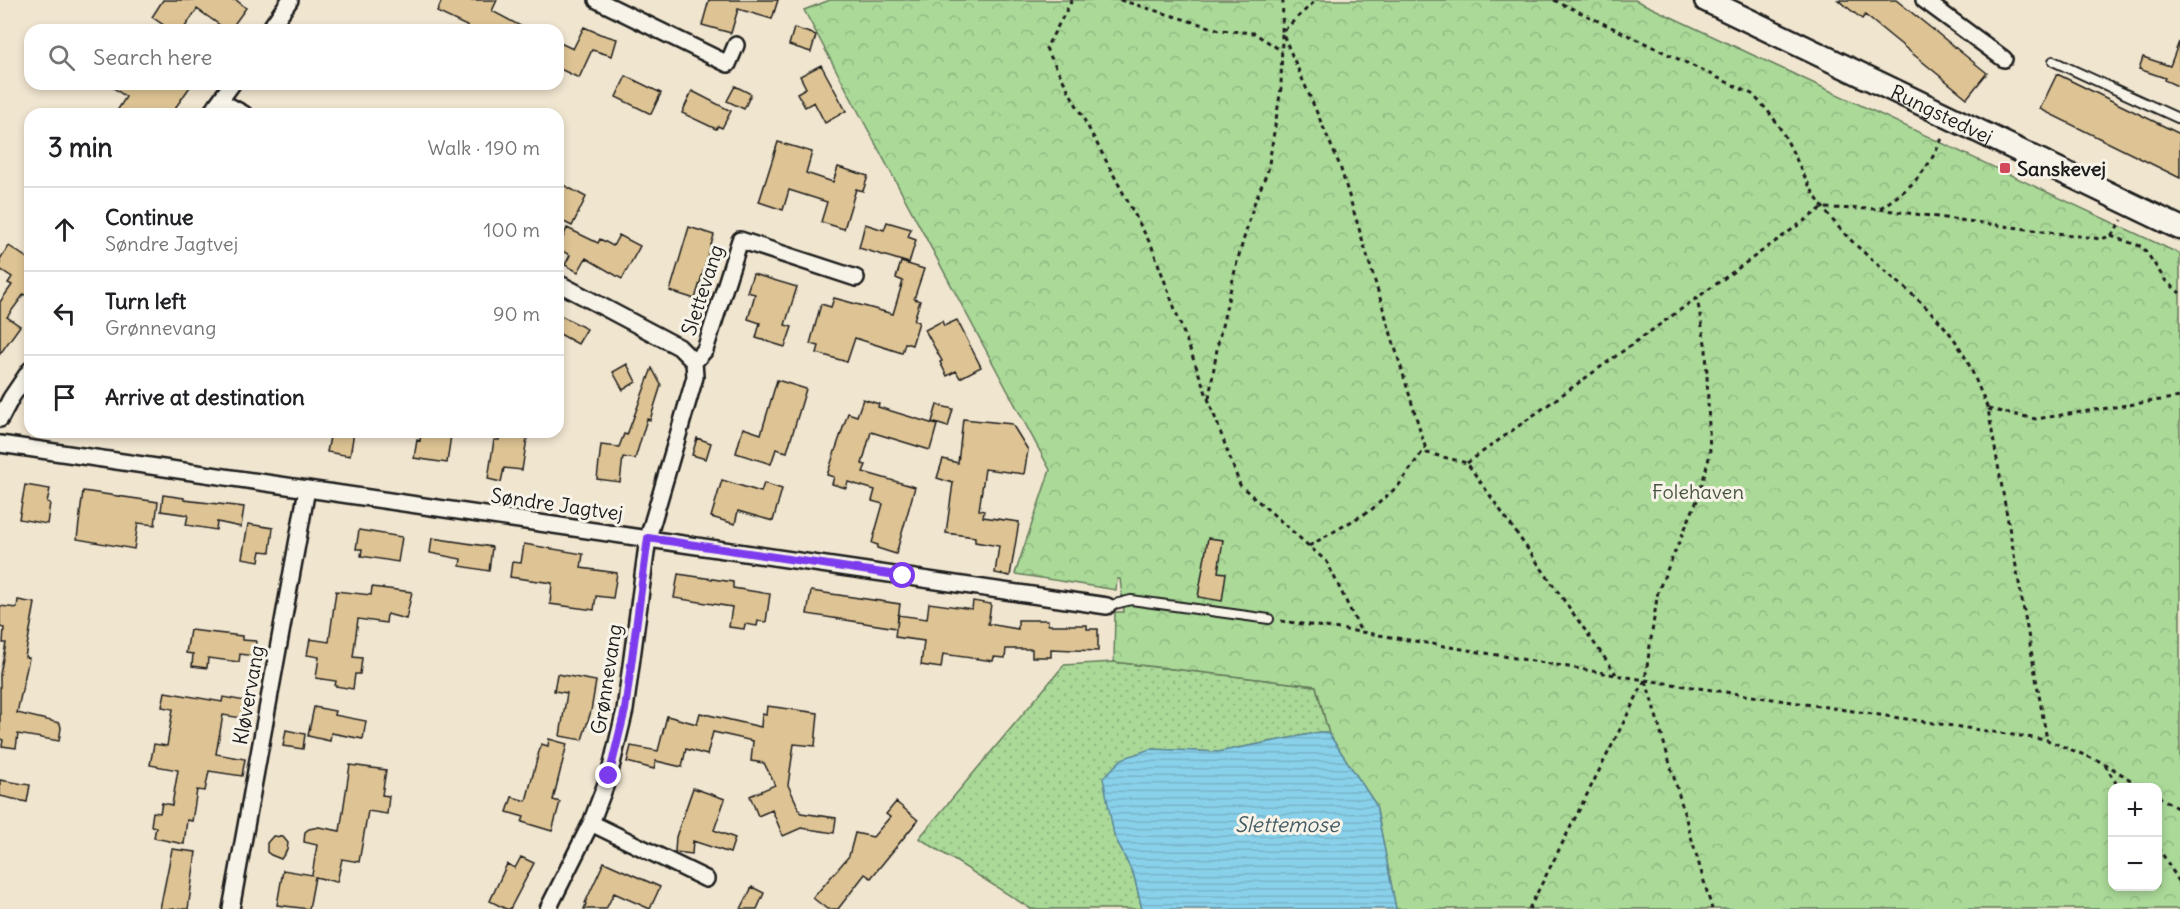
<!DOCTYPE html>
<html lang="en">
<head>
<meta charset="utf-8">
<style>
	:root { --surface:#fff; --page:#f6f6f6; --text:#202124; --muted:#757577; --line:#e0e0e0 }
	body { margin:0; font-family:Delius,sans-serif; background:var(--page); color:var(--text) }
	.controls { position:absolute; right:18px; bottom:18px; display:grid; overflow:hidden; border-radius:12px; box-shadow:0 3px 9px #0003 }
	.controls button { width:54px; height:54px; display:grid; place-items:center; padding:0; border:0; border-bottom:2px solid var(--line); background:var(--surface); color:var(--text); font:30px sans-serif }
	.stop { position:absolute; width:18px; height:18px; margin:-14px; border:4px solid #7c3aed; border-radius:50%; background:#fff }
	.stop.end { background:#7c3aed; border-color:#fff; box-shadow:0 2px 6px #0008 }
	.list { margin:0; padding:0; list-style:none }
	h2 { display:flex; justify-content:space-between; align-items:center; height:78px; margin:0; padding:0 24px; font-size:26px }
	h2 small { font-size:20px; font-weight:400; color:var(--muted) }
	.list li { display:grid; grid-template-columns:39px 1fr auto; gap:18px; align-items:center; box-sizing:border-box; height:84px; padding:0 24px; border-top:2px solid var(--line) }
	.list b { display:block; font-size:22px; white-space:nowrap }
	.list p { margin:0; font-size:20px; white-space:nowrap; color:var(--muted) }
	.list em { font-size:20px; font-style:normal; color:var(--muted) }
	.icon { flex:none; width:33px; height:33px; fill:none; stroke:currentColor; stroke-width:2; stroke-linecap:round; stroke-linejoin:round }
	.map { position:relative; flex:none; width:2180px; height:909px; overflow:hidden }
	.search { position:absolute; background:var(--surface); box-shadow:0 3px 9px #0003; left:24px; top:24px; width:540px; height:66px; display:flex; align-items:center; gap:15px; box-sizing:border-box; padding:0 21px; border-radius:18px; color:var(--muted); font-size:22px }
	.panel { position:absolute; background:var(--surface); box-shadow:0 3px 9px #0003; left:24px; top:108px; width:540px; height:330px; border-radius:18px }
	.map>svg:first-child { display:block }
	.grass { fill:url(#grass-dots); stroke:#637a5a; stroke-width:1.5 }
	.forest { fill:url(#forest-crowns); stroke:#637a5a; stroke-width:1.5; fill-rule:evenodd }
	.water { fill:url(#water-rules); stroke:#5d8998; stroke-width:1.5 }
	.building { fill:#dec494; stroke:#1c1c1c; stroke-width:1.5 }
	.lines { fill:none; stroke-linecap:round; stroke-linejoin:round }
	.service-casing { stroke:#1c1c1c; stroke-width:12 }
	.minor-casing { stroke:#1c1c1c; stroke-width:20 }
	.secondary-casing { stroke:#1c1c1c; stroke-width:27 }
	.path { stroke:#1c1c1c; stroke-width:3; stroke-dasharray:4.5 4.5; stroke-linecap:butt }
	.service { stroke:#f7f3e8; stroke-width:8 }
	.minor { stroke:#f7f3e8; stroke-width:15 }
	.secondary { stroke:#f7f3e8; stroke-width:22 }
	.route { stroke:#7c3aed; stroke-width:8 }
	.poi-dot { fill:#d1495b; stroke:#f7f3e8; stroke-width:2 }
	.labels { text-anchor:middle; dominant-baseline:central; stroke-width:6; stroke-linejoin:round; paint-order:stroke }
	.street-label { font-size:20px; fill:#1c1c1c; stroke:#f7f3e8 }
	.poi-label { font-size:20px; font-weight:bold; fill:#1c1c1c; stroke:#f7f3e8; text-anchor:start }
	.park-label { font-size:20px; fill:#475541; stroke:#f7f3e8 }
	.water-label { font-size:21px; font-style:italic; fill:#425b64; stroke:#f7f3e8 }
</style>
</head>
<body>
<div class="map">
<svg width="2180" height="909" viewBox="0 0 2180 909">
	<defs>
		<pattern id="grass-dots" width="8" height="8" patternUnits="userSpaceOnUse" patternTransform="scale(1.5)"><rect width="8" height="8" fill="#aad998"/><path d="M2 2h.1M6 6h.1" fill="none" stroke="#92ba82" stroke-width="1.8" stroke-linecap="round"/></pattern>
		<pattern id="forest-crowns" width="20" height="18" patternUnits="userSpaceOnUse" patternTransform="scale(1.5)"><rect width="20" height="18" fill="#aad998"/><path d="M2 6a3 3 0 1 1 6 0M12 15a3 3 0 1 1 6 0" fill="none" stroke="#92ba82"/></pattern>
		<pattern id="water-rules" width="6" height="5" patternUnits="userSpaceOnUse" patternTransform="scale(1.5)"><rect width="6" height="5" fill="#89d1ea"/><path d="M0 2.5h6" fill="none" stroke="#76b3c8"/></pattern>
	</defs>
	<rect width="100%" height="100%" fill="#f0e5cf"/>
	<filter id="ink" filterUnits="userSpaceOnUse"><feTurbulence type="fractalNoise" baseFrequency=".0167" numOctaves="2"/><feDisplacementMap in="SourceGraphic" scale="12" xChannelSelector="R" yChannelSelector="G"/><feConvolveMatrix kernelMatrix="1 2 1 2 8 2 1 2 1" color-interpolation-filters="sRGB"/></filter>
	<g filter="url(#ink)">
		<!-- grass -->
		<path class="grass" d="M1114,662L1316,686L1329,734L1320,732L1218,752L1150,749L1114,835L1134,876L1142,909H1031L919,838L1064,665Z"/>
		<!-- forest -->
		<path class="forest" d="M830,0H1635L2180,254V909H1396L1376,805L1329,734L1316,686L1114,662L1115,612H1124L1120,579H1117L1116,590L1015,574L1050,470L804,10ZM2112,788H2158V886H2112Z"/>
		<!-- water -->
		<path class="water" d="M1321,732L1329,734L1376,805L1396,909H1142L1134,876L1114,835L1103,778L1122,759L1150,749L1218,752Z"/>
		<!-- building -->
		<path class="building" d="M163,0H236L246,8L230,30H227L197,9L183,30H171L152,17Z
			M442,0H497L492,11L528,30H475L437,12Z
			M709,0H778L772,19L738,9L731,33L702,25Z
			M1838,0H1896L1987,73L1967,98L1865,15L1862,19Z
			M584,27L600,34L617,39L612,56L592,50L579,78L558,68V42L573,49Z
			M794,28L816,35L811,52L789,45Z
			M2179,42L2180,87L2164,80L2165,78L2139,69L2143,57L2170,66Z
			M821,65L846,111L825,123L814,102L805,107L797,93L806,88L800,76Z
			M2057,74L2180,134V178L2040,109Z
			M626,76L661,93L651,114L616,97Z
			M108,84H192L171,114H115L126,97Z
			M735,86L751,94L744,109L727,101Z
			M692,91L731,111L722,128L718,126L716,129L682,113Z
			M778,142L812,152L806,173L833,182L838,167L868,176L863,191L856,189L844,229L821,222L827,202L789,190L783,210L759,202Z
			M558,182L586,197L572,226L558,219Z
			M887,222L911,229L908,237L916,240L909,263L859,248L865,224L884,230Z
			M689,227L714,235L695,299L670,291Z
			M567,228L598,243L600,239L613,246L619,235L640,246L622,279L586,258L578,272L565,265L570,255L558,249Z
			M9,246L30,260V298L24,294L7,317L20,326L0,354V302L12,285L8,283L12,277L0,269V259Z
			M901,262L924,269L914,299L920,301L914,320L919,322L912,345L905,343L902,353L855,338L847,362L817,353L819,346L810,344L821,304L831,307L834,298L893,314L903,281L896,278Z
			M753,274L797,287L785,325L792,327L785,347L756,338L760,323L748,319L755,294L747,292Z
			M558,314L587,329L578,344L558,333Z
			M957,320L981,367L960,378L956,371L947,376L940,362L942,361L925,330L942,321L944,326Z
			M627,364L636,382L623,390L613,372Z
			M652,368L661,385L650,420L647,419L635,459L623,457L620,482L597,479L601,445L619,447L624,434L627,435Z
			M777,380L806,389L787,452L776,449L771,464L736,453L743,428L761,434Z
			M863,399L879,404L878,407L937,425L930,450L871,432L862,464L866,465L863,472L915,487L896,554L877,548L878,545L872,543L883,504L872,501L875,490L848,482L846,488L832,484L834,477L827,475L848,413L857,416Z
			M937,405L953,409L948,427L932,422Z
			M963,419L1012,424L1028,450L1024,474L985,469L979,510L984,511L983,517L1019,522L1010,576L995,573L999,546L975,542V537L946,533L953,483L937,478L943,459L958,463Z
			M331,432H354L350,456L327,452Z
			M421,432L451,435L447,463L414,458L417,440L420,441Z
			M501,432H528L522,470L504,468L501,482L488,479L494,440H499Z
			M697,438L711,443L706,459L692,455Z
			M722,480L761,492L764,483L782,489L773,521L738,511L735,524L711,517Z
			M25,485L50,489L47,502L50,503L47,524L19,519Z
			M83,491L158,502L155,525L138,523L134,549L77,539Z
			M163,495L184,498V500L244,507L241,527L217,522L216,530L186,525L188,515L161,511Z
			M248,524L273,528L270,552L261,551L259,561L242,558Z
			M359,530L402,537L398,562L361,556L362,549H356Z
			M432,538L492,547L489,571L460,566L461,559L430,553Z
			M1208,538L1223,540L1218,572L1226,573L1222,601L1198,597Z
			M524,544L583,554L581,568L617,573L613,598L596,596L594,610L550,604L552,583L510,577L512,562L521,563Z
			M678,574L733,582V588L770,594L766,622L758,621L757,626L745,624L744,629L729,627L732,607L674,598Z
			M372,587L412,592L406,619L387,614L386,623L358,619L353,657L362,658L360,674H355L353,689L335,686L336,681L316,678L319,657L307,655L310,639L329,642L336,591L371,595Z
			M811,591L900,604L897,627L898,615L927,619L929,603L972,609L973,601L991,604L988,624L1018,629V620H1048V625H1087V629H1098V651L1051,649V657H1032V649H1006L1005,658L994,657L993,661L943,654L941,668L921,665L924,641L895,637L896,628L807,614Z
			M18,600L35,603L25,657L29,658L17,713L60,723L61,728L59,741L18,734L16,748L2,746L3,740L0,739V674L6,643H3L4,628L0,627V606L17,608Z
			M190,630L242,636V640L256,641L254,656L240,654L239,662L208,658L207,668L192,666L193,654L186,653Z
			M557,674L596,681L591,711L582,740L560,736L567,693L554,691Z
			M165,692L222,702L223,697L251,702L248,719L223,715L216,754L245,759L242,776L209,771L205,791L197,790L192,821L187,820L184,844L154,838L156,827L151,826L153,812L160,813L162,803L172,805L178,770L150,765L154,744L167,746L173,709L162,707Z
			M767,706L818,713L815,746L794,744L788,785L801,813L836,818L834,833L801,828L783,836L772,810L758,816L750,796L775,785L764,763L751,761L753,741L713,732L707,755L686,749L682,767L656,761L654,769L627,762L631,746L658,751L667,716L697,724L700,713L761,727L762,714L766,715Z
			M314,707L335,711L334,715L366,721L363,739L331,733L330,741L308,736Z
			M286,730L305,734L303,749L283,746Z
			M549,739L567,744L553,800L560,802L552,831L522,822L524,817L507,812L512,797L526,801L541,744L548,746Z
			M350,765L386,770L382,795L389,796L387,814L368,811L359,862L342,859L337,882L315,877L309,909L277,905L283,870L312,875L317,845L304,842L305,832L309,829L319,827L340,831Z
			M0,780L30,785L27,802L0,796Z
			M693,788L725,799L714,830L735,838L730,853L693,841L692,854L675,852L676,837Z
			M896,802L918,820L871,878L865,874L838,909H827L813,898L849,856L855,833L873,837L890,817L886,814Z
			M273,836L283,837L288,843L287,850L281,859L271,855L267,852V843Z
			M172,849L196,852L188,909H160Z
			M521,857L534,863L510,909H506L490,901L507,864L515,868Z
			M604,862L660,887L650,909L614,893L606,909H584L586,904L585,903Z
			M752,887L764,893L757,909H741Z"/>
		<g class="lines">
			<defs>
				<path id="service" d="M2053,61L2180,119
					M1107,606L1131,600L1269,619"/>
				<path id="minor" d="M597,0L728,64L736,45
					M1924,0L2004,59
					M269,30L290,0
					M220,101L244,114
					M210,114L232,84
					M694,362L705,350L740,240L856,278
					M0,419L11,398L30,370
					M0,444L1107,606
					M591,823L706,879
					M231,909L307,489
					M548,909L591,823L609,776L625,710L648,538L695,377L694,362L679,347L558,283"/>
				<g id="secondary">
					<path id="s1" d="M1706,0L2180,228"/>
				</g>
			</defs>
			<!-- service casing -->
			<use href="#service" class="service-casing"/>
			<!-- minor casing -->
			<use href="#minor" class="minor-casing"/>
			<!-- secondary casing -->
			<use href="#secondary" class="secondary-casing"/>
			<!-- path -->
			<path class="path" d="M1072,0L1046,48L1152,247L1240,485L1327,562L1361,632
				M1120,0L1220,30L1254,33L1282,51
				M1283,0L1282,32L1340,166L1427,453L1467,463L1616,674
				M1554,0L1752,94C1763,105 1773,116 1781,130C1796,155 1805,183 1822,206C1856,256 1914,287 1951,335C1968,357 1977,384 1988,409L2047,740
				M1880,208C1912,188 1928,171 1943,136
				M2111,236L2143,247L2165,280L2180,293
				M1209,398L1218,343L1237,262L1254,204L1268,170L1281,88L1282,32L1316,0
				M1988,409L2036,419L2180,397
				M1467,463L1822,208L1878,209L2101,239L2111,236L2122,220
				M1309,546L1371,510L1399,485L1425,448
				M1281,621L1361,632L1645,680L2047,740L2104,763L2143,788
				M1646,681L1712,909
				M2105,765L2119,788
				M2158,796L2180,810
				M2158,847L2180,883
				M1529,909L1645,680L1658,591L1699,496L1710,454L1706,349L1697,298"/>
			<!-- service -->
			<use href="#service" class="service"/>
			<!-- minor -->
			<use href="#minor" class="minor"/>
			<!-- secondary -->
			<use href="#secondary" class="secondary"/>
		</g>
	</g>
	<g class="lines" filter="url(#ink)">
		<!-- route -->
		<path class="route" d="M609,776L625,710L648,538L903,576"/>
	</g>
	<!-- markers -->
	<rect class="poi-dot" x="1999" y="162" width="12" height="12" rx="3"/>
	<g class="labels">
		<!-- street labels -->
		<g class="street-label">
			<text stroke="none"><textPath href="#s1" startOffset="262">Rungstedvej</textPath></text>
			<text transform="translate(702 290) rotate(-72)">Slettevang</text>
			<text transform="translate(557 504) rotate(8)">Søndre Jagtvej</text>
			<text transform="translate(606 679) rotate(-81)">Grønnevang</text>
			<text transform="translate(248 695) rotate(-80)">Kløvervang</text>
		</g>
		<!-- poi labels -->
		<g class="poi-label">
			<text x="2017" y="168">Sanskevej</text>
		</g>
		<!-- park labels -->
		<g class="park-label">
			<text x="1698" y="491">Folehaven</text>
		</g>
		<!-- water labels -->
		<g class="water-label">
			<text x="1287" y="824">Slettemose</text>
		</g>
	</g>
</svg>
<div class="controls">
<button>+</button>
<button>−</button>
</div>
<div class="stop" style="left:903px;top:576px"></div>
<div class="stop end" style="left:609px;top:776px"></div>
<div class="search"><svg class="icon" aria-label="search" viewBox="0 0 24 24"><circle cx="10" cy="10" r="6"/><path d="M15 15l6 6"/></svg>Search here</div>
<section class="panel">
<h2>3 min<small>Walk · 190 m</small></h2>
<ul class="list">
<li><svg class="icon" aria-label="ahead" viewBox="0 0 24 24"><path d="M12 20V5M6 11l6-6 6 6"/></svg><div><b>Continue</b><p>Søndre Jagtvej</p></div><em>100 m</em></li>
<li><svg class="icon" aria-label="left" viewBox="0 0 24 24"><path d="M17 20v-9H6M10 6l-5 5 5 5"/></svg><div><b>Turn left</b><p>Grønnevang</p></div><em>90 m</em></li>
<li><svg class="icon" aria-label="arrive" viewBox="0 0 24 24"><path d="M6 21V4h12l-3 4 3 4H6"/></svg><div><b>Arrive at destination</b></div></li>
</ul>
</section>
</div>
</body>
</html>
